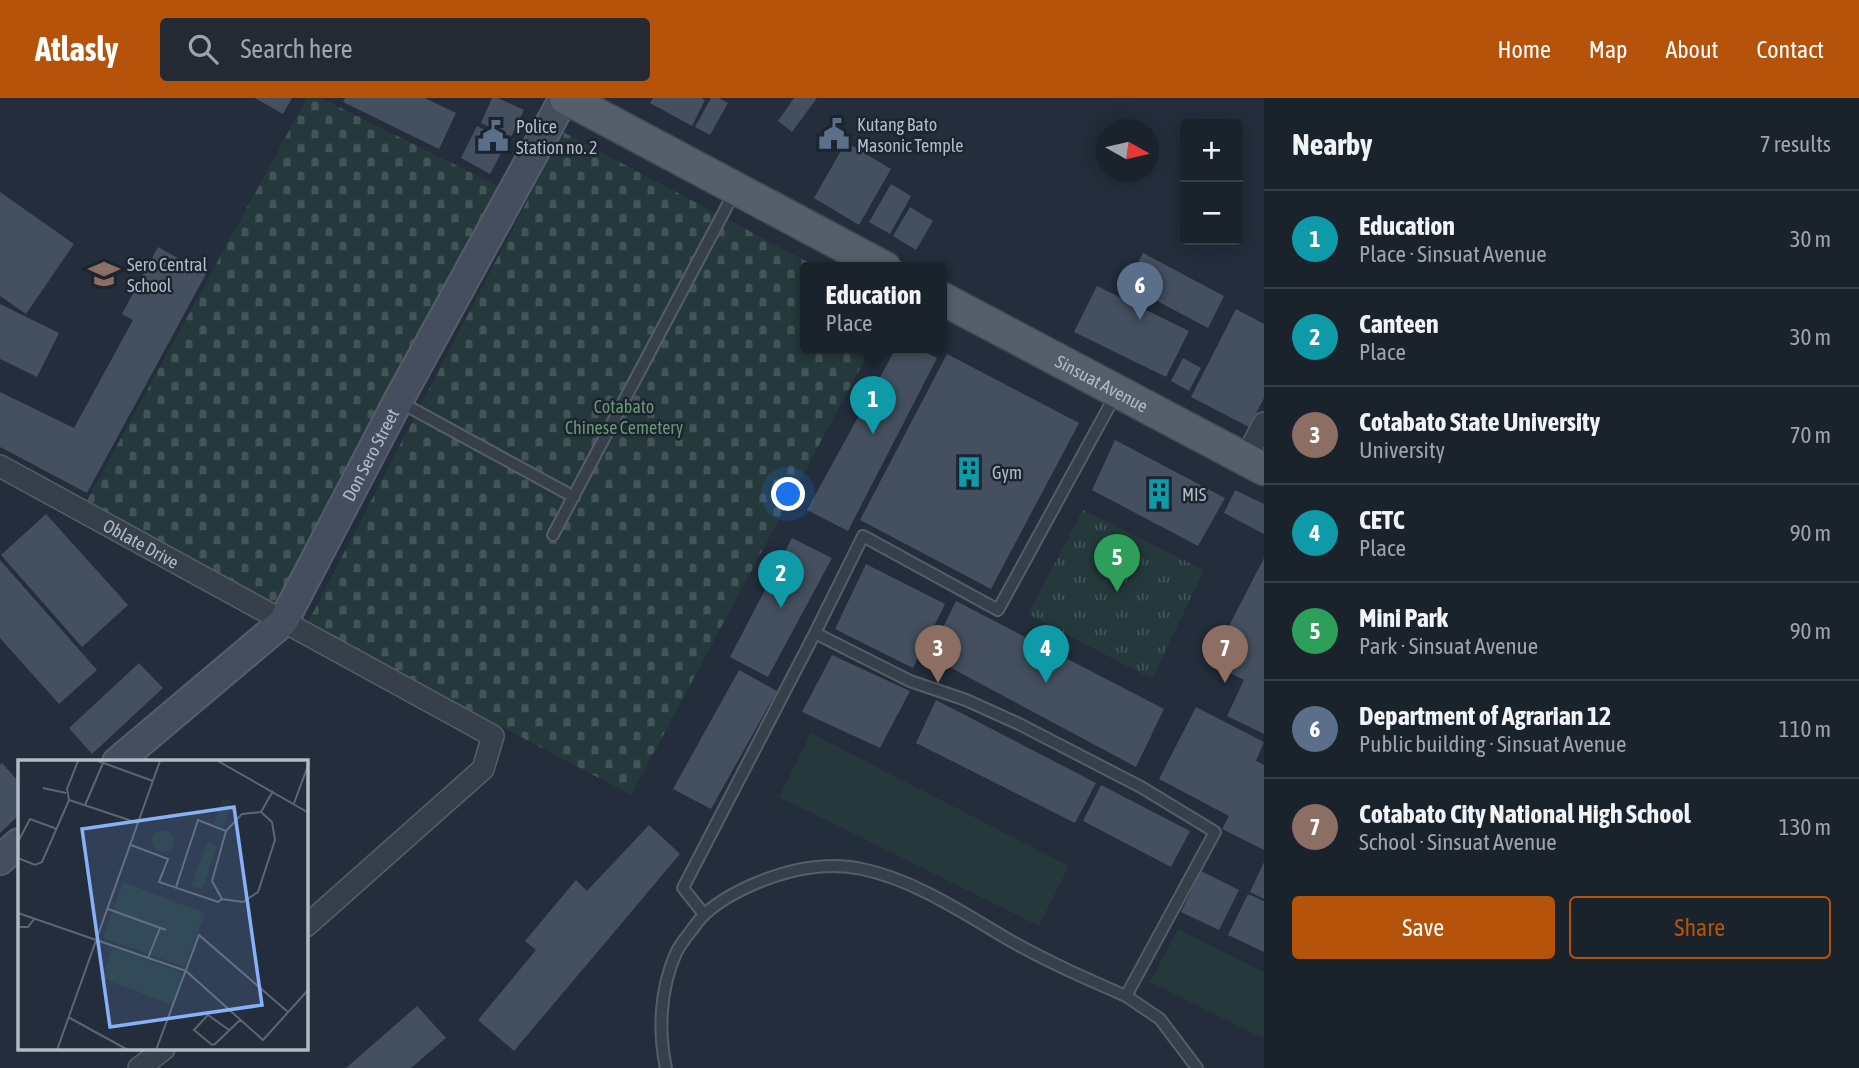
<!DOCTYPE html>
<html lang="en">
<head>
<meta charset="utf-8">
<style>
	:root { --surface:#1a222c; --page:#232a34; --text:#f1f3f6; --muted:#9fa4a9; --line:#383f48; --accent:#b45309 }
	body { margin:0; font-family:"Asap Condensed",sans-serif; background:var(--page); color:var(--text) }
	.controls { position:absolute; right:21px; top:21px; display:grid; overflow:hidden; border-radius:7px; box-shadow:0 4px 18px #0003 }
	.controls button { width:63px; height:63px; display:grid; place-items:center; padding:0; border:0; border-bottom:2px solid var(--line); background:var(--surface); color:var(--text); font:35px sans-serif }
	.compass { position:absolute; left:1096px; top:21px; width:63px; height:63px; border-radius:50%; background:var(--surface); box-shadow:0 4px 18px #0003; rotate:98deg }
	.you { position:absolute; left:789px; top:397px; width:24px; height:24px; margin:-18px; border:5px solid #fff; border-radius:50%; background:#1a73e8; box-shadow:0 0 0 10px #1a73e833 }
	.badge { display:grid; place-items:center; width:46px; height:46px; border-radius:50%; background:var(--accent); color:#fff; font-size:23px; font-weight:700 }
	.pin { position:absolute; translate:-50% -58px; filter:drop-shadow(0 2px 4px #0008) }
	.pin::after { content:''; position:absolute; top:37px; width:24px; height:21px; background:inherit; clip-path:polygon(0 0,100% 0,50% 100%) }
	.popup { position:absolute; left:800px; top:164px; width:147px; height:91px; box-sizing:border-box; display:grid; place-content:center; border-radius:7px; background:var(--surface); filter:drop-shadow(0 2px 5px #0005); font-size:23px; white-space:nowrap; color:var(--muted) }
	.popup b { font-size:26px; color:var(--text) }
	.popup::after { content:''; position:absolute; left:50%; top:100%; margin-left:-14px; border:14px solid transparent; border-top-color:var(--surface) }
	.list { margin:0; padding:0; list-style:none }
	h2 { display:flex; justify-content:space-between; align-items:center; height:91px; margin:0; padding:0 28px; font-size:30px }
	h2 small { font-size:23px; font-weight:400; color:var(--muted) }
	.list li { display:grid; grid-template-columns:46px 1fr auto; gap:21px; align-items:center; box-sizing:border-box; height:98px; padding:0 28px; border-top:2px solid var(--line) }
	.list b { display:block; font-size:26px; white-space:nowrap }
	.list p { margin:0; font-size:23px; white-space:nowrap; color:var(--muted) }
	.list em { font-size:23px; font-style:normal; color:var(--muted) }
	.actions { display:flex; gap:14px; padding:21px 28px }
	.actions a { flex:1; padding:16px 0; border:2px solid var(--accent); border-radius:7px; text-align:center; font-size:24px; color:var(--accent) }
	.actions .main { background:var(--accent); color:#fff }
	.icon { flex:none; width:38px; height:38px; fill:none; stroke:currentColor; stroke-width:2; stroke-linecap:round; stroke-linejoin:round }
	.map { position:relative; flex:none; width:1264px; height:970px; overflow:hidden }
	header { display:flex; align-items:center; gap:42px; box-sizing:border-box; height:98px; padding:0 35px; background:var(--accent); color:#fff }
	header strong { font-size:33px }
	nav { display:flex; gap:38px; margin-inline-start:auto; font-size:24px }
	.search { width:490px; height:63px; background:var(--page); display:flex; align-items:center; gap:18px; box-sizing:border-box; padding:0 24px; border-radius:7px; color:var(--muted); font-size:26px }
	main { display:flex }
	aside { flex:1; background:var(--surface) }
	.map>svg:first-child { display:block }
	.grass { fill:#25393c }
	.cemetery { fill:url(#cemetery-stones) }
	.park { fill:url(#park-tufts) }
	.building { fill:#445060 }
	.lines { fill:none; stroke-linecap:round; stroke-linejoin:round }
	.lane-casing { stroke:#555d69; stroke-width:14 }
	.street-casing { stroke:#555d69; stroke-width:24 }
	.secondary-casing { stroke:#555d69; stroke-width:32 }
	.primary-casing { stroke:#404854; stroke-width:35 }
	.lane { stroke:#373f4b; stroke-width:10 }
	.street { stroke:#373f4b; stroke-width:21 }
	.secondary { stroke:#454e5e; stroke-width:28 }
	.primary { stroke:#555e6b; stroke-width:32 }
	.labels { text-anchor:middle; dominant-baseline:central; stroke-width:5; stroke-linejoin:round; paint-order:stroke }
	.poi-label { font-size:18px; fill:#b2bac7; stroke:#1c2430; text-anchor:start }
	.street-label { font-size:18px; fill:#b2bac7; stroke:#1c2430 }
	.park-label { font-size:18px; fill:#699775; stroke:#1c2430 }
	.inset-road { fill:none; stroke:#5c6573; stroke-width:2 }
	.view { fill:#88b0f6; fill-opacity:0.15; stroke:#88b0f6; stroke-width:3.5 }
	.inset-edge { fill:none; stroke:#b2bac7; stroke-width:3.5 }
</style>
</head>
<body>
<header>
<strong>Atlasly</strong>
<div class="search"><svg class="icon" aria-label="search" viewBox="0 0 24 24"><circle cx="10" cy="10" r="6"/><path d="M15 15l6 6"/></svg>Search here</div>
<nav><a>Home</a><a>Map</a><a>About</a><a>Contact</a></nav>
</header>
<main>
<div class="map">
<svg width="1264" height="970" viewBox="0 0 1264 970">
	<defs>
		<pattern id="cemetery-stones" width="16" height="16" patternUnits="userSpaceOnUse" patternTransform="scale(1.75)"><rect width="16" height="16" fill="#25393c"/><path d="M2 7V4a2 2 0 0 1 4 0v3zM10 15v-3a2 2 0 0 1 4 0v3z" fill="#425457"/></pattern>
		<pattern id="park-tufts" width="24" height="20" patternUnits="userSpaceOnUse" patternTransform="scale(1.75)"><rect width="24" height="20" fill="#25393c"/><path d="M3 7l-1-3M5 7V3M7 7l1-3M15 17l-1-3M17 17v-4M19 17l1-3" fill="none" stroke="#425457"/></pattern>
	</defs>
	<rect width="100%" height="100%" fill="#232d3b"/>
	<!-- grass -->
	<path class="grass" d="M811,635L1069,768L1039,828L779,699Z
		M1178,831L1264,874V941L1150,884Z"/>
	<!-- cemetery -->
	<path class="cemetery" d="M307,0H321L498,88L274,509L85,406Z
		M563,34L819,170H805V250H871L631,697L307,526Z"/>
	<!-- park -->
	<path class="park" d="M1083,412L1204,472L1152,581L1028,516Z"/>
	<!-- building -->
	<path class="building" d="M255,0H292L283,16Z
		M345,0H425L456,15L439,51L343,4Z
		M492,0H498L524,12L511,39L481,25Z
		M653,0H701L705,2L692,28L650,5Z
		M711,0H719L728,5L710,37L695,29Z
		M794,0H817L792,34L778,23Z
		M477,28L507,44L490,76L461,60Z
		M846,44L891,71L859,127L814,100Z
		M891,86L911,98L890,136L869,124Z
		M0,94L74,146L26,216L0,198Z
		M910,109L933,123L916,152L893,138Z
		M158,149L206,176L87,395L0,349V294L74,330L133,222L122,216Z
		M1143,155L1224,198L1208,230L1127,187Z
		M1097,188L1189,233L1166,279L1074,234Z
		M0,206L59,235L37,279L0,261Z
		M1236,211L1264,226V300L1249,329L1191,299Z
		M896,250H916L937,260L848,433L807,412Z
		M947,256L1079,325L991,491L860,422Z
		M1183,260L1201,270L1189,293L1171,283Z
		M1115,342L1225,400L1198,448L1092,392Z
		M1235,392L1264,406V436L1224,415Z
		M46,416L128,507L82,549L1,457Z
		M792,440L832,460L768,579L730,559Z
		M1264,460V636L1227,618L1244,582L1210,565Z
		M0,462L97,572L59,606L0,540Z
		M866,466L945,506L913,570L835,531Z
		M956,503L1164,611L1136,669L929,558Z
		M832,557L910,593L880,650L802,614Z
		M139,565L163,590L92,656L69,630Z
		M739,572L777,593L711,711L673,691Z
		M936,602L1096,685L1075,725L916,645Z
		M1196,609L1264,644L1256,663L1264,667V752L1222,731L1229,718L1159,681Z
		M2,665L19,684V717L0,735V667Z
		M1101,687L1190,733L1171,769L1083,723Z
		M649,727L680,756L514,953L478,922L536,852L525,843L576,782L587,793Z
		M1264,764V801L1250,794Z
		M1201,773L1239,792L1219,832L1181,814Z
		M1248,796L1264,803V854L1228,837Z
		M417,908L446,940L411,970H346Z"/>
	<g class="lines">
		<defs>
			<path id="lane" d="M398,303L574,399
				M553,437L735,93
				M815,535L910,583L966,602L1019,626L1141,689L1215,734L1126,898L1160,921L1197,970
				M703,815L683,790L815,535L863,438L998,512L1116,296
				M666,970C658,933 660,891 676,855C680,846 688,837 694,829C707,809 731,796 754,786C787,772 826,763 862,771C915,782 965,816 1011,843C1048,864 1087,881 1126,898"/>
			<g id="street">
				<path d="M1245,362L1264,325"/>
				<path id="s1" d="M0,368L493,638L483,671L306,828"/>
				<path d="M139,970L164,951"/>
			</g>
			<g id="secondary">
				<path id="s2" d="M117,664L283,524L398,303L564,0"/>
				<path d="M0,762L19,745"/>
			</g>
			<g id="primary">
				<path d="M566,0L885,170"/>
				<path id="s3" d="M941,200L1264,371"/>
			</g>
		</defs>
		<!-- lane casing -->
		<use href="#lane" class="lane-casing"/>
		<!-- street casing -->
		<use href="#street" class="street-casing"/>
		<!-- secondary casing -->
		<use href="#secondary" class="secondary-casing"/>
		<!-- primary casing -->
		<use href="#primary" class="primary-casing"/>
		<!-- lane -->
		<use href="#lane" class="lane"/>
		<!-- street -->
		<use href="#street" class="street"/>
		<!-- secondary -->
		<use href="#secondary" class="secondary"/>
		<!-- primary -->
		<use href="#primary" class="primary"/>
	</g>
	<!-- icons -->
	<defs>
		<symbol id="civic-bare" viewBox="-9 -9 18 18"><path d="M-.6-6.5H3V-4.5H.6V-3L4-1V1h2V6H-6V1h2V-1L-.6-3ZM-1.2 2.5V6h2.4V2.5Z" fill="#5c6f8a" stroke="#1c2430" stroke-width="2.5" paint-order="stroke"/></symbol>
		<symbol id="school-bare" viewBox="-9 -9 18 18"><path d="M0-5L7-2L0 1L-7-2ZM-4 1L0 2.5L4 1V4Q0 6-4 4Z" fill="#8d6e63" stroke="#1c2430" stroke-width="2.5" paint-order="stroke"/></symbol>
		<symbol id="building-bare" viewBox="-9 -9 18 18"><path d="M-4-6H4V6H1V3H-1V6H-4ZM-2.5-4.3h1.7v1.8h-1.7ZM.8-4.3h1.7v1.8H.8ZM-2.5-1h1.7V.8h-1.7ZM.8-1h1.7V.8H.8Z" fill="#0f9aa8" stroke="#1c2430" stroke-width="2.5" paint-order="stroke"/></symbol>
	</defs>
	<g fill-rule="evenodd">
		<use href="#civic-bare" x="812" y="14" width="44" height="44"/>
		<use href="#civic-bare" x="471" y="16" width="44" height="44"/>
		<use href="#school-bare" x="82" y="154" width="44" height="44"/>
		<use href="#building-bare" x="947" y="352" width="44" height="44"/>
		<use href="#building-bare" x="1137" y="374" width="44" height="44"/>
	</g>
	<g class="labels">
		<!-- poi labels -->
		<g class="poi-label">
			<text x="857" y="26">Kutang Bato<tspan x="857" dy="21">Masonic Temple</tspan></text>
			<text x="516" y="28">Police<tspan x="516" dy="21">Station no. 2</tspan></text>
			<text x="127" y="166">Sero Central<tspan x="127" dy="21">School</tspan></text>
			<text x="992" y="374">Gym</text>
			<text x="1182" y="396">MIS</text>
		</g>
		<!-- street labels -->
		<g class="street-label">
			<text stroke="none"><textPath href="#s3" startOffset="182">Sinsuat Avenue</textPath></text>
			<text stroke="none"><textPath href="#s2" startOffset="406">Don Sero Street</textPath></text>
			<text stroke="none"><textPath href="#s1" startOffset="161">Oblate Drive</textPath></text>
		</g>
		<!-- park labels -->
		<g class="park-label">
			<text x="624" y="308">Cotabato<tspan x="624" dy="21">Chinese Cemetery</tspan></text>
		</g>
	</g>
	<!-- overview -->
	<g transform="translate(18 662)">
		<rect width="290" height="290" fill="#232d3b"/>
		<path d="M205,38L214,41L205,67L196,64ZM189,82L199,86L184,129L173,126Z" fill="#25393c"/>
		<path d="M105,122L187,153L167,207L85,178ZM95,187L165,213L154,245L84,218Z" fill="#25393c"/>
		<path d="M134 81a11 11 0 1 1 22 0a11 11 0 1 1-22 0Z" fill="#25393c"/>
		<path class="inset-road" d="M60,1L49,29L51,40L120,63M80,1L135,21M200,1L291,53M25,28L48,33M276,43L291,3M67,45L85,3M208,71L194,121L204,139L225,142L240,132L257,80L254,62L243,52M0,82L12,59L39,69M113,85L150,99L141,122L200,142L204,139M0,98L17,105L24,102L51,40M158,127L180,60L208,71L224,54L243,52L255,31M90,149L148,170M0,153L168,211L245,280L291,229M0,167H10L17,158M130,198L142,168M50,257L110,290M211,270L190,255L176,270L194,285L197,284L222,260M39,290L142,1M138,290L181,175L270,252"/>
		<path class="view" d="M216,47L244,245L92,267L64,69Z"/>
		<rect width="290" height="290" class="inset-edge"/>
	</g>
</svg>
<div class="controls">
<button>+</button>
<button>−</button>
</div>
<svg class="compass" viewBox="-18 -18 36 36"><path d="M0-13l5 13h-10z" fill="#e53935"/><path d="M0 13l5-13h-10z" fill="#9fa4a9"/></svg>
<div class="you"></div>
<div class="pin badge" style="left:873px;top:336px;background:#0f9aa8">1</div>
<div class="popup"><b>Education</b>Place</div>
<div class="pin badge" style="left:781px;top:510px;background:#0f9aa8">2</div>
<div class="pin badge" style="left:938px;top:585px;background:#8d6e63">3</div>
<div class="pin badge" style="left:1046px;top:585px;background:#0f9aa8">4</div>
<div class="pin badge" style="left:1117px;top:494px;background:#2e9e5b">5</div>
<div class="pin badge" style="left:1140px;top:222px;background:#5c6f8a">6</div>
<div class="pin badge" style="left:1225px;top:585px;background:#8d6e63">7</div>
</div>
<aside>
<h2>Nearby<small>7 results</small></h2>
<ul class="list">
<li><span class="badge" style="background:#0f9aa8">1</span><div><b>Education</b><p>Place · Sinsuat Avenue</p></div><em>30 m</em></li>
<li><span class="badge" style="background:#0f9aa8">2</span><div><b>Canteen</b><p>Place</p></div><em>30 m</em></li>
<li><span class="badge" style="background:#8d6e63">3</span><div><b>Cotabato State University</b><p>University</p></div><em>70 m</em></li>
<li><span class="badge" style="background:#0f9aa8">4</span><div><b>CETC</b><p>Place</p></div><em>90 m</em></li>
<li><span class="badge" style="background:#2e9e5b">5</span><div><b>Mini Park</b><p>Park · Sinsuat Avenue</p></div><em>90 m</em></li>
<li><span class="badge" style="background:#5c6f8a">6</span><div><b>Department of Agrarian 12</b><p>Public building · Sinsuat Avenue</p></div><em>110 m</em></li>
<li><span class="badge" style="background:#8d6e63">7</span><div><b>Cotabato City National High School</b><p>School · Sinsuat Avenue</p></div><em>130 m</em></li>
</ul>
<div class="actions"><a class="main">Save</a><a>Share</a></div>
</aside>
</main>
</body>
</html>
